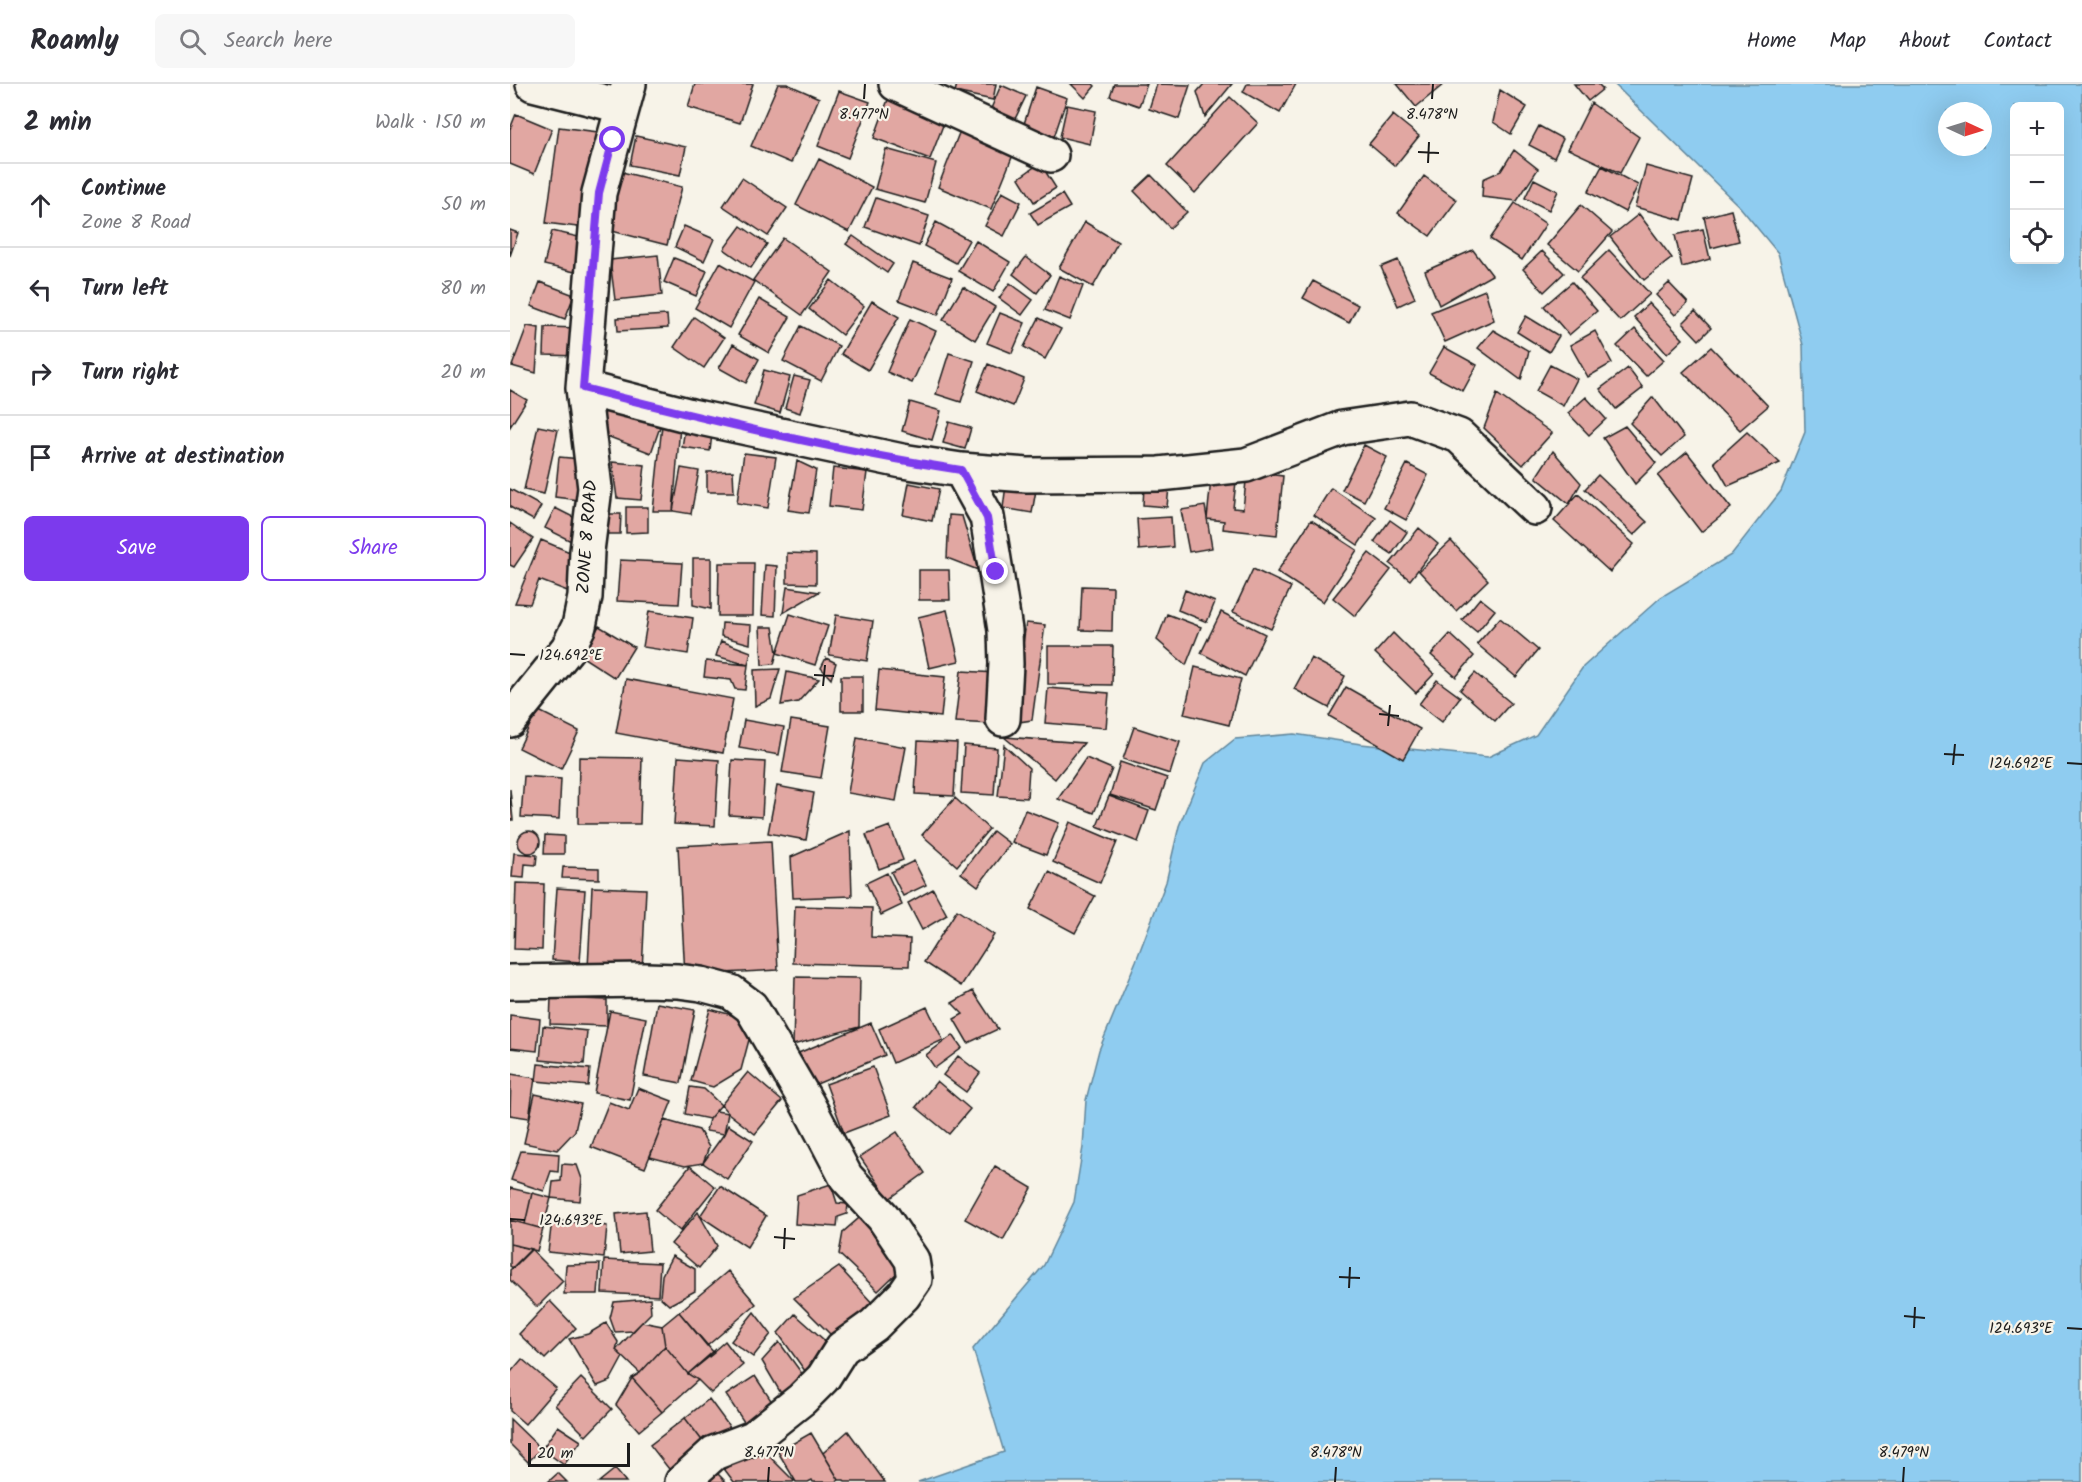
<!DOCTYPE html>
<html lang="en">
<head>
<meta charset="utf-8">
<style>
	:root { --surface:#fff; --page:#f7f7f7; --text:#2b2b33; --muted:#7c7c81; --line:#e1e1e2; --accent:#7c3aed }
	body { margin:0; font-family:Kalam,sans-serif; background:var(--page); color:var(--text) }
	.controls { position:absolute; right:18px; top:18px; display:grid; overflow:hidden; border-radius:9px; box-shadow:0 6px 24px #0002 }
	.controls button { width:54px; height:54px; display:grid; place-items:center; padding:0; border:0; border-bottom:2px solid var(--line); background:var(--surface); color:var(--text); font:30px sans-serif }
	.compass { position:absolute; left:1428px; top:18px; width:54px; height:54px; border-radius:50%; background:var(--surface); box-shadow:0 6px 24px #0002; rotate:94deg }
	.scale { position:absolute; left:18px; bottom:15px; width:102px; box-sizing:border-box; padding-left:6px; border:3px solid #1c1c1c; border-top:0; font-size:16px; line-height:21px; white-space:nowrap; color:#1c1c1c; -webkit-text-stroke:4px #f7f3e8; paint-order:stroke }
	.stop { position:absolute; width:18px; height:18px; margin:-14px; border:4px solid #7c3aed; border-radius:50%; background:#fff }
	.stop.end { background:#7c3aed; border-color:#fff; box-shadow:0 2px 6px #0008 }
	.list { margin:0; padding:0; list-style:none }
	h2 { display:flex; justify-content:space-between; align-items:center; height:78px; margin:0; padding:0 24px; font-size:26px }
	h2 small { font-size:20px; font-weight:400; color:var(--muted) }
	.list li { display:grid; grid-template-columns:39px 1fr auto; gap:18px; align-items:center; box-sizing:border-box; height:84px; padding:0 24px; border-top:2px solid var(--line) }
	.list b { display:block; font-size:22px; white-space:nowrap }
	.list p { margin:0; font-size:20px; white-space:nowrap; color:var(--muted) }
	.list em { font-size:20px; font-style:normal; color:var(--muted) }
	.actions { display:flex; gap:12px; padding:18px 24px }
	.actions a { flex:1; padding:14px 0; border:2px solid var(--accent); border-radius:9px; text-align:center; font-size:21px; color:var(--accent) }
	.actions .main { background:var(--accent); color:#fff }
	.icon { flex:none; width:33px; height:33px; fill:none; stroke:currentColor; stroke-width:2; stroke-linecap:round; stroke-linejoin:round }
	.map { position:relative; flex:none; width:1572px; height:1398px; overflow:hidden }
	header { display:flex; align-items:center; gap:36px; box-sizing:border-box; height:84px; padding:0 30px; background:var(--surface); border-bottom:2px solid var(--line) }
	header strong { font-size:28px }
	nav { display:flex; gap:33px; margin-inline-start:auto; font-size:21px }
	.search { width:420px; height:54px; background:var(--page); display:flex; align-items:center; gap:15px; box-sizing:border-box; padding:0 21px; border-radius:9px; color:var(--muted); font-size:22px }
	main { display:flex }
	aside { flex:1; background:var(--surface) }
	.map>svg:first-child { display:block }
	.water { fill:#8fccf0; stroke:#61869b; stroke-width:1.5; fill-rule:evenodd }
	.building { fill:#e1a7a2; stroke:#1c1c1c; stroke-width:1.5 }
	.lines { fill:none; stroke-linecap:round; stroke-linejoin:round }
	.street-casing { stroke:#1c1c1c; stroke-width:38 }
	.street { stroke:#f7f3e8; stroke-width:33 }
	.route { stroke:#7c3aed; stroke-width:8 }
	.ticks { fill:none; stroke:#1c1c1c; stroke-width:2 }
	.labels { text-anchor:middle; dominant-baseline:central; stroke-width:4.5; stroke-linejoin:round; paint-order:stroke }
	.street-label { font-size:18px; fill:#1c1c1c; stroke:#f7f3e8 }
	.ticks-label { font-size:15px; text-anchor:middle; fill:#1c1c1c; stroke:#f7f3e8; stroke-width:4.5; stroke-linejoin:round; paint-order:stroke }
</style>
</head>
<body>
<header>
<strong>Roamly</strong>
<div class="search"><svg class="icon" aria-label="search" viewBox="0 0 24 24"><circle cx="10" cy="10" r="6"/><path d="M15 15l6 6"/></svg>Search here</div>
<nav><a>Home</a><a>Map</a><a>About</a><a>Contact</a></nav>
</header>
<main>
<aside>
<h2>2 min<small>Walk · 150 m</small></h2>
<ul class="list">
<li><svg class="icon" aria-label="ahead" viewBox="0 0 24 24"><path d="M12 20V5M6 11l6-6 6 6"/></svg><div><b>Continue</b><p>Zone 8 Road</p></div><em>50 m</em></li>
<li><svg class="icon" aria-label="left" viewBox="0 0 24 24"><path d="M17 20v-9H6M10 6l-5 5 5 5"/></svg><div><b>Turn left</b></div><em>80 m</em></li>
<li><svg class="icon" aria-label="right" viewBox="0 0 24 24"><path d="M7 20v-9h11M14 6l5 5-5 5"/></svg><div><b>Turn right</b></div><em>20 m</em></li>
<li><svg class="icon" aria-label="arrive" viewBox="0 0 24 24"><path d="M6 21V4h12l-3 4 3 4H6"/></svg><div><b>Arrive at destination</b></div></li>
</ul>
<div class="actions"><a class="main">Save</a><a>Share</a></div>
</aside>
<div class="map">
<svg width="1572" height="1398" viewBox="0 0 1572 1398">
	<rect width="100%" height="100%" fill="#f7f3e8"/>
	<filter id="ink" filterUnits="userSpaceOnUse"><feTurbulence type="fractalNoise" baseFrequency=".0167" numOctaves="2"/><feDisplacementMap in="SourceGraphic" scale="12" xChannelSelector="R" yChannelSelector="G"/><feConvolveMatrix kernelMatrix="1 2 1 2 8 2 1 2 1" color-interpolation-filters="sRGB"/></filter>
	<g filter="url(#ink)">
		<!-- water -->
		<path class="water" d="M1104,0H1572V1398H408L494,1368L463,1265L534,1181L564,1118L573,1063L576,1016L589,966L626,877L656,798L669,742L695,679L725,655L784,650L851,660L978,673L1026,651L1073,583L1151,513L1221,471L1271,407L1295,348L1293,261L1268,169L1230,123ZM1504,22H1550V176H1504ZM1437,27H1473V63H1437Z"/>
		<!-- building -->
		<path class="building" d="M185,0H243L230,39L178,23Z
			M268,0H277L309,14L281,79L241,62Z
			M447,0H486L483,16L445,8Z
			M561,0H583L585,2L575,14Z
			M604,0H637L629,22L600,12Z
			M647,0L680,1L669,35L639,25Z
			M694,0H722L695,33L687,8Z
			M737,0H786L770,29L733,8Z
			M887,0H934L906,23Z
			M1064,0H1088L1093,5L1078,17Z
			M491,1L516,12L504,37L480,27Z
			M526,3L557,14L542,59L511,49Z
			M990,6L1017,23L1001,50L983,38Z
			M329,7L360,18L338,74L308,62Z
			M380,10L437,31L420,75L364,54Z
			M720,13L748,39L685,109L657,82Z
			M1081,19L1129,53L1110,89L1058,65Z
			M557,21L586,27L580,60L550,53Z
			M6,30L42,45L24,90L0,80V45Z
			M883,31L909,52L885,82L859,60Z
			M1029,42L1053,55L1044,74L1019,61Z
			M49,43L88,48L75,144L36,139Z
			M451,44L505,66L481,125L428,103Z
			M126,52L176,63L170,91L120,81Z
			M376,65L426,79L415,119L365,105Z
			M1004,66L1028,85L1007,117L972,113L973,95L991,87Z
			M309,75L362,103L339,148L286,121Z
			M530,79L546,104L524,118L509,94Z
			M1092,82L1128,101L1115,128L1078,108Z
			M1136,82L1183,95L1172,136L1125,123Z
			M108,87L172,103L157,161L94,145Z
			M641,91L677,128L660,144L624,107Z
			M914,92L947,116L920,152L888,129Z
			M232,94L277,124L258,152L213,122Z
			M1024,95L1048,107L1039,126L1015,114Z
			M492,108L511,118L494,152L475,142Z
			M552,110L560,123L528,141L520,129Z
			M366,114L419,132L409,162L355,143Z
			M1005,119L1036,140L1012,176L980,155Z
			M1071,121L1102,148L1068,187L1037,161Z
			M1221,126L1229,157L1201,164L1194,133Z
			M1129,130L1162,174L1134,196L1100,153Z
			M426,138L459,156L446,179L414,162Z
			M575,138L608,158L583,203L549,184Z
			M174,142L204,155L194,177L165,163Z
			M231,142L257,160L241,184L214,165Z
			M1193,145L1200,175L1172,183L1165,151Z
			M0,146L8,149L0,172Z
			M42,147L73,154L65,188L34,181Z
			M343,152L383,180L377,189L336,160Z
			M273,154L322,188L292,231L243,196Z
			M466,157L500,178L483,208L448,187Z
			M963,166L982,191L929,221L915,187Z
			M1099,166L1140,210L1110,237L1070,194Z
			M1032,167L1054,189L1034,208L1013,185Z
			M148,171L152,211L105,216L100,176Z
			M516,173L540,191L527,209L503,190Z
			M164,174L197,187L186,212L154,198Z
			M888,176L905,214L888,222L871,183Z
			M210,179L244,198L219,244L185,224Z
			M403,179L442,194L428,231L389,216Z
			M549,192L573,202L560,236L535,226Z
			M321,196L354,222L332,251L299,225Z
			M803,197L848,221L839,239L793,214Z
			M30,198L64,211L55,235L21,222Z
			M1062,198L1087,227L1059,251L1034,222Z
			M500,199L523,216L512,231L489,214Z
			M1159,199L1178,219L1165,231L1146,211Z
			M453,203L485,223L465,256L433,236Z
			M975,206L984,236L935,258L921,228Z
			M249,215L280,233L259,269L228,251Z
			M362,217L389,233L358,286L331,270Z
			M1139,219L1173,255L1157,270L1124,233Z
			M1185,227L1201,244L1189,256L1173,239Z
			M490,229L515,239L502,269L477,259Z
			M157,231L158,244L108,247L107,234Z
			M1016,232L1049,252L1039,268L1007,248Z
			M184,233L214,254L194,284L164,263Z
			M529,234L551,245L535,275L514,263Z
			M400,235L426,247L402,299L377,288Z
			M17,242L29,244L26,289L2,282Z
			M291,242L329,262L311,297L273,277Z
			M35,243L69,244L68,272L34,271Z
			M1125,245L1154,276L1136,292L1107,262Z
			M983,246L1019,267L1011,296L968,264Z
			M1085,247L1102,279L1078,293L1060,261Z
			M223,260L249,275L236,299L209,284Z
			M934,263L967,281L953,307L919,289Z
			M1201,263L1258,322L1230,346L1173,288Z
			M439,269L464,277L451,318L426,310Z
			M478,280L514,295L503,322L467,307Z
			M1040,281L1067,295L1053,322L1026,307Z
			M1118,284L1133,304L1106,325L1090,305Z
			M254,286L280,293L270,329L244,321Z
			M284,292L300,296L290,329L275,324Z
			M0,306L17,316L0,343Z
			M987,310L1042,349L1013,381L974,344Z
			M1076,313L1096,335L1079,351L1058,329Z
			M1143,313L1174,353L1152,372L1120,339Z
			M400,318L431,327L422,356L392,347Z
			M91,320L150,343L141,369L89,349Z
			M439,338L461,344L455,365L433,359Z
			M176,339L202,350L200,367L172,363Z
			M152,341L170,342L163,427H143Z
			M28,342L48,346L34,410L14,406Z
			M1115,342L1146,379L1125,400L1093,354Z
			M1237,348L1270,379L1218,402L1204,378Z
			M854,361L877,373L854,417L832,406Z
			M1043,367L1071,399L1059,420L1026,393Z
			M1177,368L1221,424L1191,448L1148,392Z
			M234,369L266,373L258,424L227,419Z
			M49,373L71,375L68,416L45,413Z
			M287,377L306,386L299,429L278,426Z
			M102,378L135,381L131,416L107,414Z
			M897,380L918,391L896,436L874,424Z
			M171,384L189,387L181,430L163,427Z
			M323,384L357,388L352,426L319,422Z
			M223,387L224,408H197V388Z
			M737,388L773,392L767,451L713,445L714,437L697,435L701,395L726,398L723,424L733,425Z
			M1088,391L1137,438L1124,451L1075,405Z
			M399,399L429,405L422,437L393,431Z
			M496,401L526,406L522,429L493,424Z
			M634,402L659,403L657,423L633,421Z
			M821,404L866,434L848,461L804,431Z
			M0,405L31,422L23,436L0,423Z
			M1068,410L1124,460L1100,488L1044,437Z
			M695,422L702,464L679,468L671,426Z
			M116,423H138V448L116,449Z
			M45,424L71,437L61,457L35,444Z
			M93,430H111L110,450H93Z
			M439,431L452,432L468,486L437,474Z
			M661,433L663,463L629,466L627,435Z
			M801,436L847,466L813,518L767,488Z
			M880,436L897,448L882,470L864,458Z
			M0,439L23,455L4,483L0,481Z
			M909,444L928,460L900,496L880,480Z
			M31,456L74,474L60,508L29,496L20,520L5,519Z
			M941,457L978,496L946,527L909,487Z
			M277,469L306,470V500L277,499Z
			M859,469L881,486L845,532L823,514Z
			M183,474H201V525L183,521Z
			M110,476L172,479L169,520L107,517Z
			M209,479H244L243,532H208Z
			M255,481L267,482L265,532L252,531Z
			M743,485L781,503L761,545L723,528Z
			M409,486H439L440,516H409Z
			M572,502L603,503L602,547L570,546Z
			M277,503L309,508L273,529Z
			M675,506L705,518L697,538L668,526Z
			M970,514L985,526L967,548L952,536Z
			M437,526L449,577L419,584L408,533Z
			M139,527L183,534L178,570L133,563Z
			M711,528L755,550L735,592L691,569Z
			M280,530L318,542L305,581L267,569Z
			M657,530L691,543L676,581L647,556Z
			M326,531L363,537L357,577L319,571Z
			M990,534L1028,566L1006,593L967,560Z
			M212,539L241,541L240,560L211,552Z
			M516,539L535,541L522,636L502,639Z
			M89,542L124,563L105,594L71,572Z
			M250,543H263L267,569L264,580L252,581Z
			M883,549L924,590L906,609L865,569Z
			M940,550L964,572L946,593L921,571Z
			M211,557L241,568L238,581L206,572Z
			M538,562H603L602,601L538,600Z
			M316,574L326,579L321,595L311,584Z
			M801,574L835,592L819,624L784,605Z
			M196,577L238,581L235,606L225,605L221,596L194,593Z
			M685,583L731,595L719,641L674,630Z
			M270,585L261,615L245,622L244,586Z
			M369,586L435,593L431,633L365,626Z
			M451,587L487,589L482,640L445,638Z
			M277,588L309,595L288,618L271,621Z
			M965,589L1001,619L985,637L950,606Z
			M331,592H353V627H331Z
			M116,595L223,615L213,669L106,649Z
			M927,596L950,613L932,638L909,620Z
			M836,603L910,645L893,675L819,632Z
			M538,604L599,609L596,644L535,639Z
			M27,626L69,647L51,685L9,664Z
			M234,636L274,643L269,671L229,664Z
			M281,636L320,642L311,694L272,688Z
			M624,643L670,658L660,690L613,675Z
			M494,653L574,659L545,695Z
			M347,654L396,663L386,717L338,709Z
			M408,657L447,659L444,712L405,710Z
			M454,661L487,664L484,711L451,709Z
			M494,661L519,684L517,714L488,712Z
			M69,673L132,674L130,740H68Z
			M168,673L209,676L205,742L164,740Z
			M576,674L602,685L584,729L548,715Z
			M222,676L255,678L252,733L219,731Z
			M610,678L657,694L646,726L600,711Z
			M14,692L51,695L49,735L11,733Z
			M267,702L304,709L296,756L258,749Z
			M0,705L3,736H0Z
			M599,712L639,727L628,758L587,742Z
			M445,714L479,745L447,782L412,751Z
			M515,726L549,739L536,771L502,758Z
			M560,738L607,758L590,799L543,778Z
			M380,742L393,776L369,785L356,751Z
			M340,747L342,812L283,814L281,773Z
			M483,747L500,760L468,802L451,789Z
			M8 758a11 11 0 1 1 22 0a11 11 0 1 1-22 0Z
			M35,751L54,752V770H34Z
			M261,757L268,886L175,891L168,762Z
			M4,769L27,771L26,781L15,780L14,794L2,793Z
			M404,777L416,801L393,812L381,788Z
			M53,783L89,784V795L52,794Z
			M539,788L585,812L565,849L520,825Z
			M377,789L392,821L371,831L356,799Z
			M6,799L34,800L32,866L4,865Z
			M82,803L136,805L132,887L78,884Z
			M47,804L75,806L70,878L42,876Z
			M423,805L437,831L412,846L398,819Z
			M285,822L362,824L361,853L400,855L399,882L283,879Z
			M447,826L484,851L451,902L414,878Z
			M285,893L350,894L349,943L283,961Z
			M463,907L488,945L458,959L444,935L453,930L442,919Z
			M41,914L97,916V942L40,940Z
			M147,919L185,926L171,999L134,992Z
			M417,923L433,956L383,979L369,945Z
			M200,925L244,937L231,986L203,1003L181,997Z
			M100,927L136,934L120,1016L84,1009Z
			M0,931L30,935L27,967L0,964Z
			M361,939L375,971L302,1002L286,970Z
			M33,942L77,947L74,980L30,976Z
			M443,951L452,964L425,984L416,971Z
			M448,972L470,989L456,1008L433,991Z
			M28,980L80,985L78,1002L26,997Z
			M363,983L381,1031L334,1049L316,1000Z
			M238,988L272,1017L245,1050L218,1029L211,1021Z
			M1,990L25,994L19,1034L0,1031Z
			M427,997L460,1025L439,1050L406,1023Z
			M180,1003L194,1005L211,1021L199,1035L175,1030Z
			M128,1004L162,1017L135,1084L81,1063L99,1018L119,1026Z
			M25,1010L71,1020L65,1047L47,1066L14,1059Z
			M206,1027L218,1029L214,1050L196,1047L199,1035Z
			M154,1036L189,1046L199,1063L193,1079L175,1082L140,1073Z
			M218,1041L243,1057L217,1095L193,1079L214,1050Z
			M387,1048L415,1089L379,1115L350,1073Z
			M11,1067L49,1070L48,1088L41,1087L34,1107L1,1096Z
			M52,1080L67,1081L72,1095L70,1117L41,1114L43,1098L51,1097Z
			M180,1082L205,1103L170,1147L145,1126Z
			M485,1082L522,1104L493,1156L455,1135Z
			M321,1100L327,1119L338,1120L337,1130L328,1133L327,1143L285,1140L287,1111Z
			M210,1102L256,1132L237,1163L190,1132Z
			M0,1104L22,1109L15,1140L0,1136Z
			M22,1109L41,1114L33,1145L15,1140Z
			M136,1127L140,1167L110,1170L106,1130Z
			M188,1128L207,1162L189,1184L161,1160Z
			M355,1129L391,1185L368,1207L329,1170L333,1148Z
			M0,1136L33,1145L27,1167L0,1160Z
			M42,1136L97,1142L94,1174L38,1168Z
			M0,1160L22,1165L3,1184L0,1182Z
			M21,1165L53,1197L27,1223L0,1196V1186Z
			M162,1172L185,1185V1207L159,1221L150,1213L152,1191Z
			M94,1176L150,1179L148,1212L92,1209Z
			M90,1180L88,1210H54L56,1181Z
			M329,1183L365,1222L327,1257L284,1214Z
			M218,1187L246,1220L197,1262L169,1228Z
			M140,1215L141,1229L123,1247L105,1248L100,1234L104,1218Z
			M40,1217L66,1244L35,1275L9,1250Z
			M169,1228L204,1269L178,1290L155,1262L152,1242Z
			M244,1228L261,1250L243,1273L221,1257Z
			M285,1230L323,1264L305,1301L268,1249Z
			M132,1238L152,1242L155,1262L130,1289L106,1266Z
			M96,1239L108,1258L106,1266L113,1273L100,1297L87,1302L59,1255L78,1250Z
			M215,1257L233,1281L201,1309L188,1296L178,1290Z
			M269,1258L301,1302L276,1318L252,1277Z
			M155,1262L178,1290L188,1296L152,1328L122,1294L130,1289Z
			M12,1275L46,1304L15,1340L0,1327V1289Z
			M245,1292L270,1330L242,1350L216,1311Z
			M71,1294L102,1325L76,1352L45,1321Z
			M122,1294L152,1328L129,1347L106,1321Z
			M199,1315L224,1349L200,1367L175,1334Z
			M175,1334L200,1367L166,1394L140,1361Z
			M0,1335L31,1365L18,1378L0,1360Z
			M48,1342L71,1357L54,1381L32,1365Z
			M338,1347L375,1398H335L334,1396H329L313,1369Z
			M301,1349L329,1396L326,1398H303L302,1396L298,1398H286L268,1368Z
			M252,1365L284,1397L283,1398H224L206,1374Z
			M105,1385L116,1398H89Z
			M206,1388L216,1398H195Z
			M48,1389L57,1398H38Z"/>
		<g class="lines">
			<defs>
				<path id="street" d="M23,0L111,22
					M386,0L541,71
					M73,304L181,332L392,377L451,386L517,391L649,390L736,381L832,344L900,334L949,352L1025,424
					M451,386L477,433L486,488L495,546L496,580L493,635
					M0,636L58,564L69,542L75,513L77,467L85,404L73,304L89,109L119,0
					M0,898L135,896L168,897L191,900L221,908L241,923L297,1019L336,1093L373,1133L402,1176L405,1195L394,1211L364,1241L332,1264L313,1294L292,1315L243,1354L204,1369L172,1398"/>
			</defs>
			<!-- street casing -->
			<use href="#street" class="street-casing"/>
			<!-- street -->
			<use href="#street" class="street"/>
		</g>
	</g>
	<g class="lines" filter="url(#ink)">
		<!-- route -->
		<path class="route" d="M103,56L89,109L73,304C198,336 323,366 451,386L477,434L486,488"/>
	</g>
	<!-- ticks -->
	<path class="ticks" d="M354,15L355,0M922,15L923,0M908,68L929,69M918,79L919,58M0,570L15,571M304,591L324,592M313,602L315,581M869,630L889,632M878,642L880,621M1434,670L1454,671M1557,679L1572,680M1443,681L1445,660M0,1135L15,1136M264,1153L285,1155M274,1165L275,1144M829,1193L850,1194M839,1204L840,1183M1394,1232L1415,1234M1404,1244L1405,1223M1557,1244L1572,1245M258,1398L259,1383M825,1398L826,1383M1393,1398L1394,1383"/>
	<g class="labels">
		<!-- street labels -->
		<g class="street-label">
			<text transform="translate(78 453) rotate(-86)">ZONE 8 ROAD</text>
		</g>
	</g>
	<g class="ticks-label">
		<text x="354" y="35">8.477°N</text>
		<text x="922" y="35">8.478°N</text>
		<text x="61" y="576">124.692°E</text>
		<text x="1511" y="684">124.692°E</text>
		<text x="61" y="1141">124.693°E</text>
		<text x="1511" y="1249">124.693°E</text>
		<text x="259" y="1373">8.477°N</text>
		<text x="826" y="1373">8.478°N</text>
		<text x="1394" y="1373">8.479°N</text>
	</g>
</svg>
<div class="controls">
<button>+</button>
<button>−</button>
<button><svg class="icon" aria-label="locate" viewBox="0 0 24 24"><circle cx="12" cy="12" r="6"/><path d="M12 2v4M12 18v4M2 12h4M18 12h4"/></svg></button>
</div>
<svg class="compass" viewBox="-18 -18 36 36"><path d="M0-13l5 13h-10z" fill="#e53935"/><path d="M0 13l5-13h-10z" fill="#7c7c81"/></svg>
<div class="scale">20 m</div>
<div class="stop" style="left:103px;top:56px"></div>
<div class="stop end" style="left:486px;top:488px"></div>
</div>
</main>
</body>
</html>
